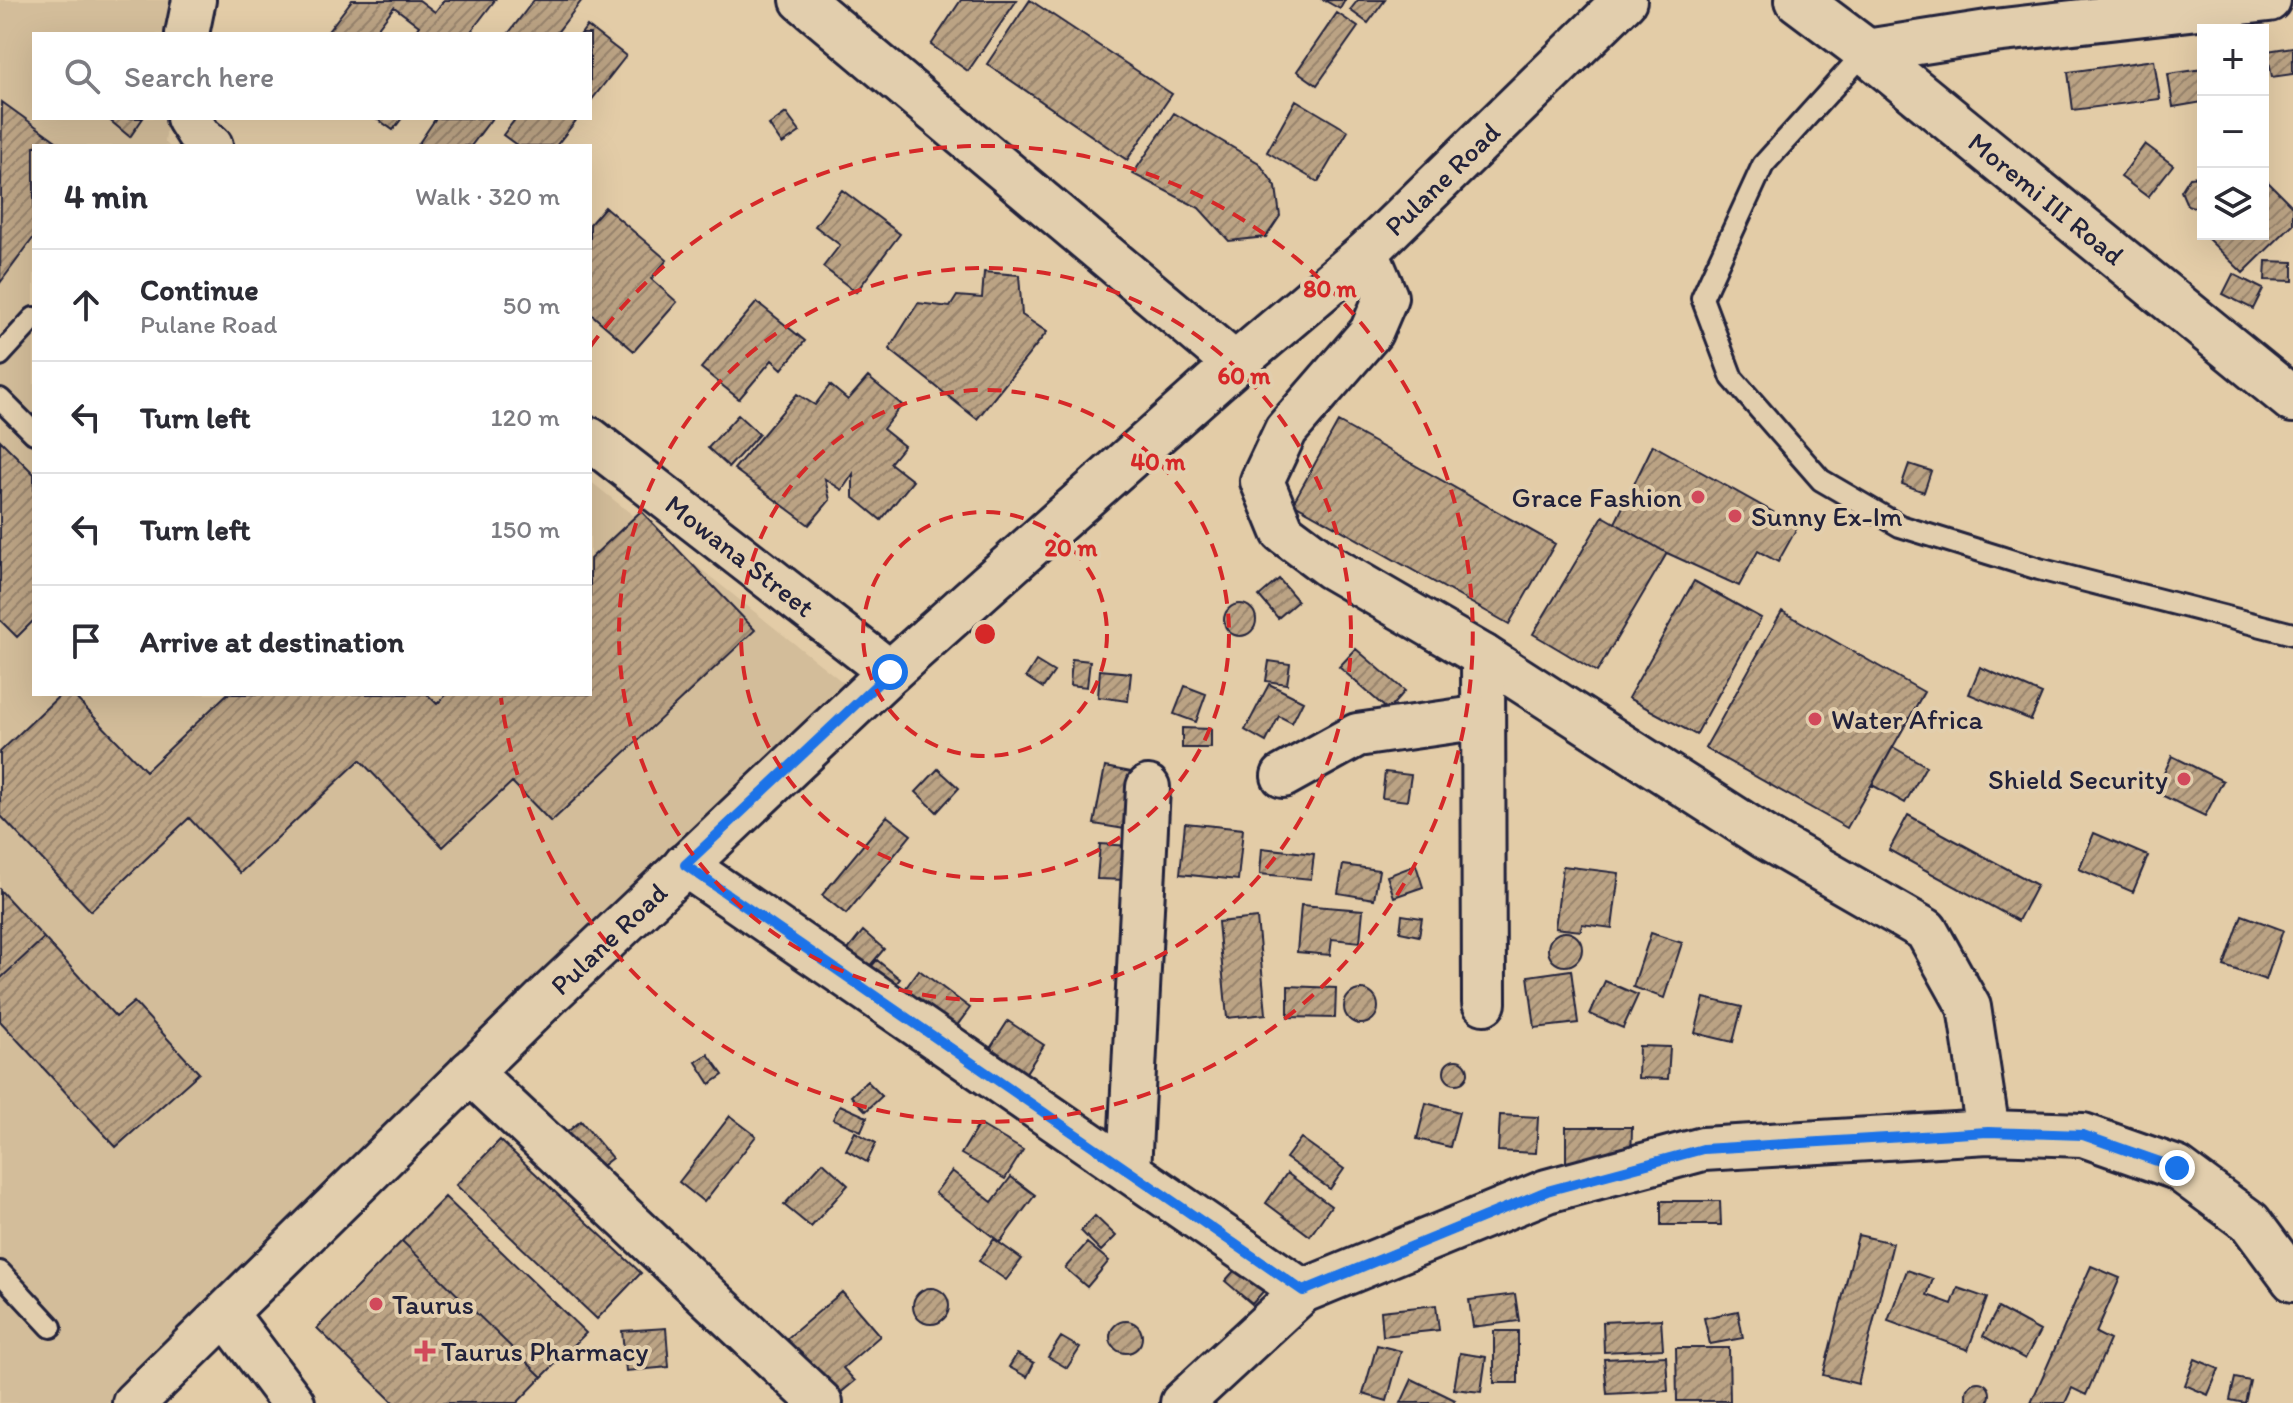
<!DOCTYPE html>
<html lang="en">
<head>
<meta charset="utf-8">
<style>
	:root { --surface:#fff; --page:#f7f7f7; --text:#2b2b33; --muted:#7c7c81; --line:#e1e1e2 }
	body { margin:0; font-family:Itim,sans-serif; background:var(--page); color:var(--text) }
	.controls { position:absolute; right:24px; top:24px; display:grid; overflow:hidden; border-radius:0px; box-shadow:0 8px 32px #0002 }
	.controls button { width:72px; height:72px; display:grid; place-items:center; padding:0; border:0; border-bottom:2px solid var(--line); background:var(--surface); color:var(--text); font:40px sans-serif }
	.stop { position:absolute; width:24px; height:24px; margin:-18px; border:6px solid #1a73e8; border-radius:50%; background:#fff }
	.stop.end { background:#1a73e8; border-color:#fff; box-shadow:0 2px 8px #0008 }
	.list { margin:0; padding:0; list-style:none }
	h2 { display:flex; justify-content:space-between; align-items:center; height:104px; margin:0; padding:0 32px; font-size:34px }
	h2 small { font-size:26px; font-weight:400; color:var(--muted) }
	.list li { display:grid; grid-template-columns:52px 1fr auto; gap:24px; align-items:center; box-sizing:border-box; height:112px; padding:0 32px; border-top:2px solid var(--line) }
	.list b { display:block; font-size:30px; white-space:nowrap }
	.list p { margin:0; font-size:26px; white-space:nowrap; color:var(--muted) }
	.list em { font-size:26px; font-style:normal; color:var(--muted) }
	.icon { flex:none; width:44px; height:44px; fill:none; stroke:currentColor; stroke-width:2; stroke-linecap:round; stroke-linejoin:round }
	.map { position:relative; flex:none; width:2293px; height:1403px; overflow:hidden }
	.search { position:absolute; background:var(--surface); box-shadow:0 8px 32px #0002; left:32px; top:32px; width:560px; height:88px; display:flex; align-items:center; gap:20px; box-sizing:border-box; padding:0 28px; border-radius:0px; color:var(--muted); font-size:30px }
	.panel { position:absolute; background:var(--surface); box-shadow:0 8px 32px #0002; left:32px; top:144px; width:560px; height:552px; border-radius:0px }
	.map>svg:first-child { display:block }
	.built { fill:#d3bd9a }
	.building { fill:url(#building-hatch); stroke:#22223b; stroke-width:2 }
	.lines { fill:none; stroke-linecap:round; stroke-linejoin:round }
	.service-casing { stroke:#22223b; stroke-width:26 }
	.minor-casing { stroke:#22223b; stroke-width:48 }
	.tertiary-casing { stroke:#22223b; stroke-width:50 }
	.service { stroke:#e2cead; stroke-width:20 }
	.minor { stroke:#e2cead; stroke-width:42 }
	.tertiary { stroke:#e2cead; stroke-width:44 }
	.route { stroke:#1a73e8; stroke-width:10 }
	.ring { fill:none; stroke:#d62828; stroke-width:4; stroke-dasharray:14 10 }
	.poi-dot { fill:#d1495b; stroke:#e2cead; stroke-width:3 }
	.labels { text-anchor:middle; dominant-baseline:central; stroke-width:8; stroke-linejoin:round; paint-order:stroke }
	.street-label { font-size:28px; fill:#22223b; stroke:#e2cead }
	.poi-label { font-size:28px; fill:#22223b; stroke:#e2cead; text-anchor:start }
	.centre { fill:#d62828; stroke:#e2cead; stroke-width:4 }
	.ring-label { font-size:24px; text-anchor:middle; font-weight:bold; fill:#d62828; stroke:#e2cead; stroke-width:8; stroke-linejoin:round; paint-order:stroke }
</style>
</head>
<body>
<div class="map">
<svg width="2293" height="1403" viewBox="0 0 2293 1403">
	<defs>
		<pattern id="building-hatch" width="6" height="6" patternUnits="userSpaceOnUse" patternTransform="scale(2)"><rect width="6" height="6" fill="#bba384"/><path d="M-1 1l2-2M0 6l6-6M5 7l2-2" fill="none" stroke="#98846d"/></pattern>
	</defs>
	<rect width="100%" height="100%" fill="#e3cca7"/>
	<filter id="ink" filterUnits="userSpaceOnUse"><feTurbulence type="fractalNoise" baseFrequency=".0125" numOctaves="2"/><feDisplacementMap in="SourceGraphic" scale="16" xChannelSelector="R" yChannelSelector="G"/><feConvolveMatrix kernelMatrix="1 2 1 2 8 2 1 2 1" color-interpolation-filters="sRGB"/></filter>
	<g filter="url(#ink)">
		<!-- built -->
		<path class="built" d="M0,0H184L180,34H34V118H168L165,142L169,146H34V694H590V481L869,703L162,1403H0Z"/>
		<!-- building -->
		<path class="building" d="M352,0H419L435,12L444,0H495L469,34H413L419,26L394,7L373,34H326Z
			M534,0H582L556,34H508Z
			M961,0H1017L968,71L931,45Z
			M1030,0L1172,94L1127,160L987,64Z
			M1324,0H1345L1340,9Z
			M1358,0H1385L1368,23L1350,10Z
			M1337,13L1358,27L1317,85L1297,71Z
			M587,26L626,56L590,102V34H581Z
			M2293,47V74L2272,77L2267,51Z
			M2154,60L2160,99L2073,110L2068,72Z
			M2203,69V102L2173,107L2168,74Z
			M1296,100L1348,131L1318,182L1267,152Z
			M2,102L63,146H34V237L0,283Z
			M786,113L800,132L782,144L769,125Z
			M1174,113L1259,163L1276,187L1280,216L1266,237L1229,241L1199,208L1133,174Z
			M107,118H143L130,137Z
			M376,118H402L393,130Z
			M436,118H492L471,146H417Z
			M516,118H578L556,146H518L503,135Z
			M2145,144L2173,165L2148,197L2121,177Z
			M2200,176L2203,177V207L2197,208L2187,205L2181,191L2190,177Z
			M2263,177L2293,207V224L2243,273L2204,235L2263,234Z
			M842,190L900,234L856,292L823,267L840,245L815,226Z
			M605,207L667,260L651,279L677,302L634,351L590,313V224Z
			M2266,261L2293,262V281L2265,280Z
			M984,272L1019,275L1022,315L1047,332L977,419L889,349L918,303L950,307L957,296L982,298Z
			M2233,274L2263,289L2253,309L2223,294Z
			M757,302L805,341L782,369L772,360L739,399L701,368Z
			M868,377L902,405L883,429L904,446L890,463L913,481L881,520L853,497V474L842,490L825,479L830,500L809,525L734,469L797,394L815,405L830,385L848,400Z
			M738,415L759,434L729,467L708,448Z
			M1338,422L1555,544L1509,624L1293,503Z
			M0,440L34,474V620L17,637L0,620Z
			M1653,445L1798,526L1778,562L1758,551L1739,586L1667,553L1615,523Z
			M1909,464L1931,471L1924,492L1902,484Z
			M641,511L755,630L551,822L512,782L443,847L360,760L240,873L189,818L91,911L0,815V752L61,694H72L146,771L227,694H427L437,704L447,694H590V559Z
			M1603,516L1667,553L1597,672L1533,634Z
			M1279,579L1298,601L1278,618L1259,596Z
			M1694,581L1761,618L1696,735L1628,698Z
			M1224 620a16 16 0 1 1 32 0a16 16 0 1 1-32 0Z
			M1782,611L1924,692L1847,828L1705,748Z
			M1356,649L1405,691L1388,710L1339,667Z
			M1072,659L1090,661L1087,687L1070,685Z
			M1036,661L1054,672L1043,688L1026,677Z
			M1269,661L1290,664L1287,684L1266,681Z
			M1980,667L2042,694L2031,720L1969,694Z
			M1100,670L1131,673L1128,701L1098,697Z
			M1269,684L1303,701L1292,723L1279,716L1266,742L1245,730Z
			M1185,686L1206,694L1196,722L1174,714Z
			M1182,728L1211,729V748H1182Z
			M1893,747L1926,766L1905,803L1872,785Z
			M2172,756L2223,781L2205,816L2155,792Z
			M1105,767L1142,774L1131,830L1094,824Z
			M938,769L959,788L937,812L916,792Z
			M1385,772L1411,775L1407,801L1382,798Z
			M1908,815L2037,885L2018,921L1889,850Z
			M887,816L911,835L846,914L822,895Z
			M1185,823L1243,829L1238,880L1180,874Z
			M2094,833L2148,856L2133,892L2079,869Z
			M1100,844L1130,846L1127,880L1097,879Z
			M1262,848L1314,854L1311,879L1260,874Z
			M1343,865L1379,870L1374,899L1338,893Z
			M1416,865L1423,887L1394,897L1387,876Z
			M1563,866L1619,873L1612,928L1582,924L1581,931L1555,928Z
			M0,890L44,938L0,979Z
			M1301,905L1363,910L1360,942L1332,939L1330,955L1297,952Z
			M1402,915L1422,918L1419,936L1400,932Z
			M2242,915L2283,930L2266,980L2224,966Z
			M1257,918L1266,1014L1227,1018L1218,922Z
			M863,931L884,949L868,968L848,950Z
			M1548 949a17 17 0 1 1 34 0a17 17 0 1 1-34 0Z
			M1651,933L1682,943L1664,998L1633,987Z
			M44,938L116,1017L134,1002L199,1073L116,1147L0,1021V979Z
			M877,960L900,979L886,996L863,976Z
			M919,970L970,1008L950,1035L899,997Z
			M1571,970L1578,1023L1535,1028L1528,976Z
			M1605,981L1638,995L1623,1028L1590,1014Z
			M1288,986L1336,988L1335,1018L1288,1017Z
			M1344 1007a17 17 0 1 1 34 0a17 17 0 1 1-34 0Z
			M1704,998L1742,1007L1733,1042L1695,1033Z
			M1008,1021L1044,1045L1025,1074L989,1050Z
			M1639,1046L1670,1047L1668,1079L1638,1078Z
			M708,1054L723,1075L710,1084L696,1062Z
			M1444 1072a12 12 0 1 1 24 0a12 12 0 1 1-24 0Z
			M867,1081L882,1096L866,1111L851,1096Z
			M1426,1103L1459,1112L1450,1147L1417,1139Z
			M840,1105L867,1117L861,1131L833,1119Z
			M1500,1115L1538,1117L1536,1153L1498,1151Z
			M730,1116L756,1136L704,1202L679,1182Z
			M581,1121L612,1158L586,1178L556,1141Z
			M979,1124L1023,1150L1005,1179L961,1154Z
			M1566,1127H1632L1631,1162H1566Z
			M855,1132L876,1143L867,1162L846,1150Z
			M1301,1138L1344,1169L1330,1189L1286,1158Z
			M500,1140L641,1273L597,1319L456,1185Z
			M823,1162L848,1185L811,1227L784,1205Z
			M952,1171L992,1202L1011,1177L1035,1195L1000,1242L935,1193Z
			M1287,1173L1331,1206L1310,1236L1266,1203Z
			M445,1197L586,1333L542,1377L402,1241Z
			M1661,1201H1720L1721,1225H1661Z
			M1095,1216L1116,1236L1101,1251L1081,1231Z
			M1858,1235L1893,1243L1858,1384L1823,1375Z
			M994,1239L1022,1259L1006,1280L979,1261Z
			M402,1241L542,1377L517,1403H394L317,1328Z
			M1087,1243L1109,1261L1087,1287L1065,1268Z
			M1242,1262L1268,1286L1252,1304L1225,1281Z
			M2091,1266L2120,1278L2096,1333L2110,1340L2086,1395L2072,1388L2065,1403H2031Z
			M1907,1270L1933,1279L1927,1295L1952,1304L1958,1288L1987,1298L1968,1350L1888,1321Z
			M913 1306a18 18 0 1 1 36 0a18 18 0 1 1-36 0Z
			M842,1292L880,1336L843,1368L855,1381L833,1399L784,1341Z
			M1515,1294L1519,1321L1473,1327L1469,1300Z
			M1436,1305L1439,1330L1383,1336L1381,1311Z
			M1998,1308L2040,1331L2025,1359L1983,1336Z
			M1738,1311L1743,1338L1710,1344L1704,1318Z
			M1661,1319L1663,1349L1604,1352L1603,1322Z
			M1110 1337a16 16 0 1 1 32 0a16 16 0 1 1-32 0Z
			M666,1328L669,1367L626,1371L622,1331Z
			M1494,1331H1518V1383H1494Z
			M1061,1337L1080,1348L1067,1368L1048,1357Z
			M1377,1345L1401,1351L1387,1401L1363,1394Z
			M1676,1348H1729L1730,1401H1677Z
			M1460,1353L1486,1357L1481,1392L1454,1389Z
			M1017,1354L1034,1363L1027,1377L1009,1367Z
			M1666,1356L1668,1391L1607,1394L1604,1359Z
			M2195,1359L2219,1369L2208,1395L2185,1385Z
			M2235,1378L2250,1381L2245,1403L2230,1400Z
			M1412,1379L1455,1400L1453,1403H1401Z
			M1966 1394a12 12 0 1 1 24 0a12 12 0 1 1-24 0Z"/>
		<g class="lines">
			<defs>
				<path id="service" d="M1866,51L1763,165L1702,298L1732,378L1821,480L1900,526L2039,569L2293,634
					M0,355L34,318
					M0,399L34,433
					M0,1272L51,1327"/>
				<g id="minor">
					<path d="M802,0L1235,364"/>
					<path d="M187,34L194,0"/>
					<path d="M1866,51L1994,31L2269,0"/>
					<path d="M188,118L200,137L211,146"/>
					<path d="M1367,252L1386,297L1371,332L1286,430L1262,481L1283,532L1330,567L1483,656L1766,838L1926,930L1969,1007L1988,1132"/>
					<path id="s1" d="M590,439L890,672"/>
					<path d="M1483,656L1484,1003"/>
					<path d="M1283,776L1357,735L1483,717"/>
					<path d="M685,865L1303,1291"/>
					<path d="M470,1072L821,1403"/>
					<path d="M1129,1171L1148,787"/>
					<path d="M226,1314L293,1403"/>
					<path id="s2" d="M134,1403L552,992L890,672L1235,364L1367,252L1625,0"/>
					<path d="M1182,1403L1303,1291L1547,1191L1703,1149L1988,1132L2083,1135L2177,1168L2250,1222L2293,1280"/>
				</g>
				<g id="tertiary">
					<path id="s3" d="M1798,0L1866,51L2293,400"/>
				</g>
			</defs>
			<!-- service casing -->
			<use href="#service" class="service-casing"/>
			<!-- minor casing -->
			<use href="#minor" class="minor-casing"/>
			<!-- tertiary casing -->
			<use href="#tertiary" class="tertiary-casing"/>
			<!-- service -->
			<use href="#service" class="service"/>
			<!-- minor -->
			<use href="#minor" class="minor"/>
			<!-- tertiary -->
			<use href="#tertiary" class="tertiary"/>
		</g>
	</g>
	<g class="lines" filter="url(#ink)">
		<!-- route -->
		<path class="route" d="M890,672L685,865L1303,1291L1547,1191L1703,1149L1988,1132L2083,1135L2177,1168"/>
	</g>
	<!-- distance rings -->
	<g class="ring">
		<circle cx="985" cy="634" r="122"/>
		<circle cx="985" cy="634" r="244"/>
		<circle cx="985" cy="634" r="366"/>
		<path d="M590 347A488 488 0 1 1 501 698"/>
	</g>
	<!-- markers -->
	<g class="poi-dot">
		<circle cx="1698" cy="497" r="8"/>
		<circle cx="1735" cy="516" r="8"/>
		<circle cx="1815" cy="719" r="8"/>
		<circle cx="2184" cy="779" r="8"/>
		<circle cx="376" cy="1304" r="8"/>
		<path d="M421 1339h8v8h8v8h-8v8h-8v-8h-8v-8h8z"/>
	</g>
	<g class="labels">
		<!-- street labels -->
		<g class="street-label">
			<text stroke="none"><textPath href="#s2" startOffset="1792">Pulane Road</textPath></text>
			<text stroke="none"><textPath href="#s3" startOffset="318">Moremi III Road</textPath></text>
			<text stroke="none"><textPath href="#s1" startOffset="190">Mowana Street</textPath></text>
			<text stroke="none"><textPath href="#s2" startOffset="664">Pulane Road</textPath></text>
		</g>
		<!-- poi labels -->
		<g class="poi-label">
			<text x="1682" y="497" text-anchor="end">Grace Fashion</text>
			<text x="1751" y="516">Sunny Ex-Im</text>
			<text x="1831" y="719">Water Africa</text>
			<text x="2168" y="779" text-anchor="end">Shield Security</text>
			<text x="392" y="1304">Taurus</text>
			<text x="441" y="1351">Taurus Pharmacy</text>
		</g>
	</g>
	<circle cx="985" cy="634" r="12" class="centre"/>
	<g class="ring-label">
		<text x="1330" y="297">80 m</text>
		<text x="1244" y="384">60 m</text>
		<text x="1158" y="470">40 m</text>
		<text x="1071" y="556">20 m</text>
	</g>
</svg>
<div class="controls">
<button>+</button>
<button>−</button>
<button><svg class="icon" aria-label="layers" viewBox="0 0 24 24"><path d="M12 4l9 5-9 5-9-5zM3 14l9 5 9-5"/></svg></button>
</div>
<div class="stop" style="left:890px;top:672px"></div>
<div class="stop end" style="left:2177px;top:1168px"></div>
<div class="search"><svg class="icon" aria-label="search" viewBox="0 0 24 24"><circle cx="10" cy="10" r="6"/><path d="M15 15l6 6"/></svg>Search here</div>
<section class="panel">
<h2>4 min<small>Walk · 320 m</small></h2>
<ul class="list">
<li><svg class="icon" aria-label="ahead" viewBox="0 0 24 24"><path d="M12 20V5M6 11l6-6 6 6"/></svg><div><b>Continue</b><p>Pulane Road</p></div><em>50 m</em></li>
<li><svg class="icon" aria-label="left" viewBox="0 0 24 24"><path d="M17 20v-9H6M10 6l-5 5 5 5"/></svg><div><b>Turn left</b></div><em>120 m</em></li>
<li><svg class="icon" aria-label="left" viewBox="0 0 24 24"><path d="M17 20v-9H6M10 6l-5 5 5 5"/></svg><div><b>Turn left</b></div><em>150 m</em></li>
<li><svg class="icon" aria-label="arrive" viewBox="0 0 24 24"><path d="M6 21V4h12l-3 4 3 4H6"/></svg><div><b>Arrive at destination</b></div></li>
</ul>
</section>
</div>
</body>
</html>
